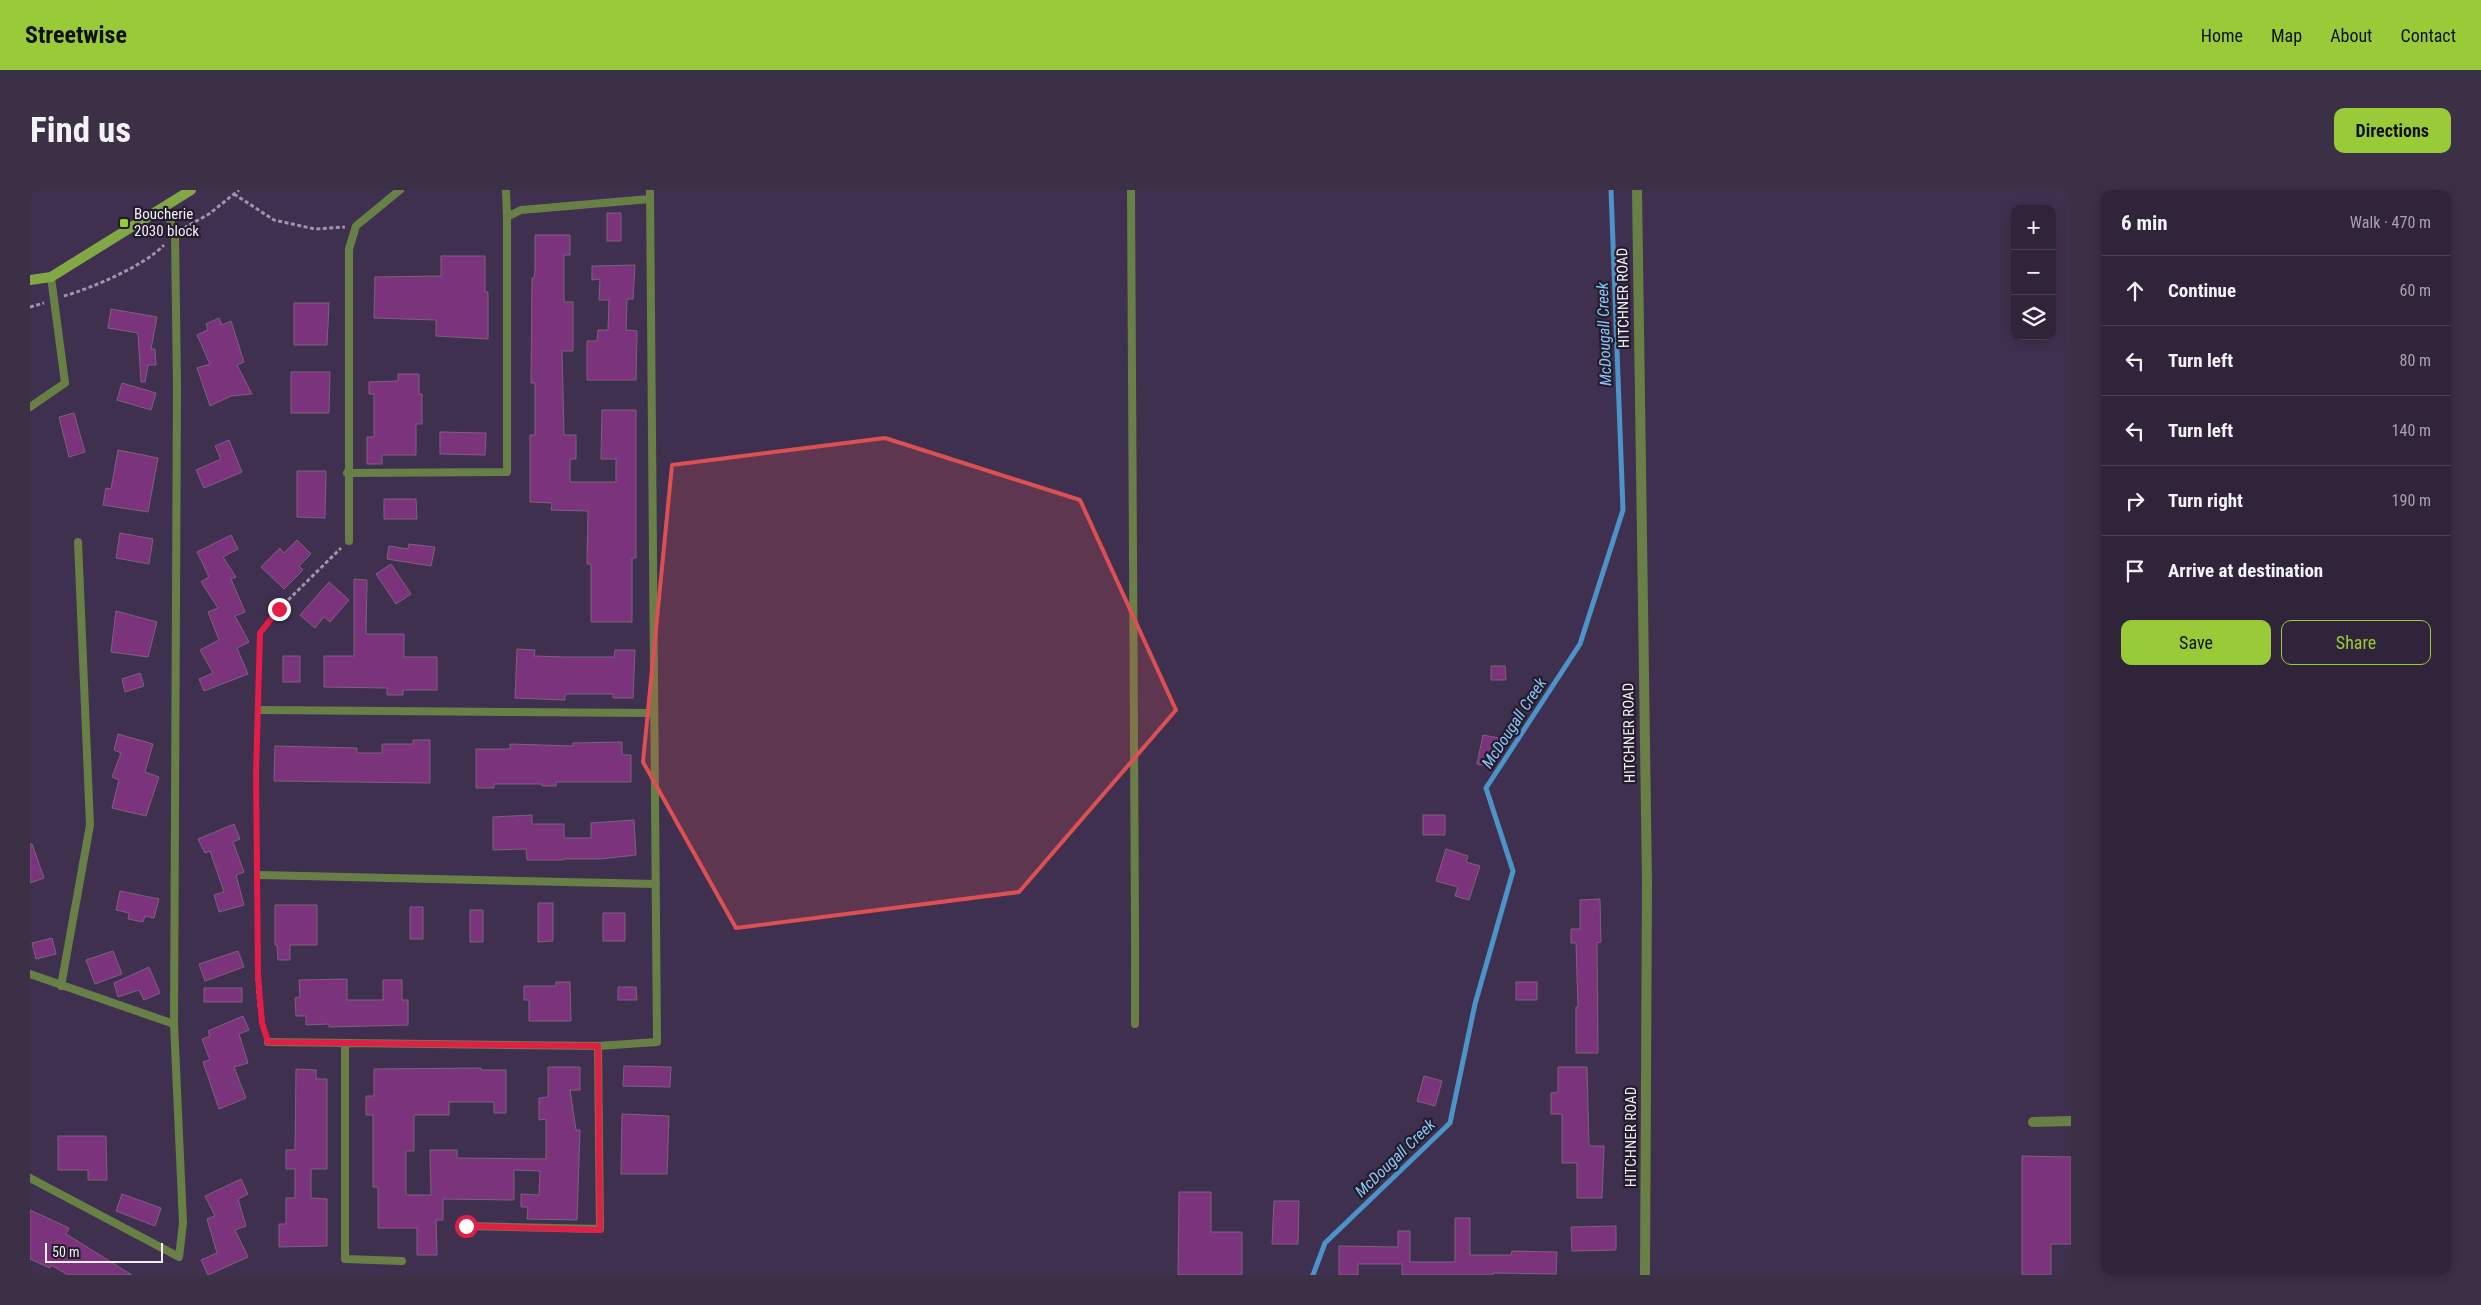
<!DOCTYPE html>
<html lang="en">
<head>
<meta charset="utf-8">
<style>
	:root { --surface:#30243b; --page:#3c3046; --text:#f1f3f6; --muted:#a8a4af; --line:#4b4155; --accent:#98cb37 }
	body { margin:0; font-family:"Roboto Condensed",sans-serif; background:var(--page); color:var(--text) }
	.controls { position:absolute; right:15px; top:15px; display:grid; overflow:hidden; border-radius:10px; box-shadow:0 2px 12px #0003 }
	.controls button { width:45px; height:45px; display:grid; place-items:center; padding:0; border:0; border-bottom:1px solid var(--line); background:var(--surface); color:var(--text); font:25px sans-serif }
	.scale { position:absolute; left:15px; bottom:12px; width:118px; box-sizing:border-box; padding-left:5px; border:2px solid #f4ecfc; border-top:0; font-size:14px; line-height:18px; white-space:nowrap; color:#f4ecfc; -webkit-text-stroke:4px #231c2a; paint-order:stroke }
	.stop { position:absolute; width:15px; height:15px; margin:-11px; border:4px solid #e11d48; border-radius:50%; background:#fff }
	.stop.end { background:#e11d48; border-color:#fff; box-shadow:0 1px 5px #0008 }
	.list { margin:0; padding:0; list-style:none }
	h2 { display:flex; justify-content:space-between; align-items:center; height:65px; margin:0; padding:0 20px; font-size:21px }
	h2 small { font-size:16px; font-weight:400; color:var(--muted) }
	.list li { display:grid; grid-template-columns:32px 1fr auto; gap:15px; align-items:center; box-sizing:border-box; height:70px; padding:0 20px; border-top:1px solid var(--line) }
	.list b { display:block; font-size:19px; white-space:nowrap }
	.list em { font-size:16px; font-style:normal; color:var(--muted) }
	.actions { display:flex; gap:10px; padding:15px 20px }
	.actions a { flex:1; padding:11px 0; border:1px solid var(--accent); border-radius:10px; text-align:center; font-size:18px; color:var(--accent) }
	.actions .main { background:var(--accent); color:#111 }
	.icon { flex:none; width:28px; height:28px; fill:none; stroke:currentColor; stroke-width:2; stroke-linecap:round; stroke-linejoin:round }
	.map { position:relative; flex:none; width:2041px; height:1085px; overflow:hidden; border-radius:10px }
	header { display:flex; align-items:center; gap:30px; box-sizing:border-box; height:70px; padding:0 25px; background:var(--accent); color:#111 }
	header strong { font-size:24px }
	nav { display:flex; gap:28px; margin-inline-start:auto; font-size:18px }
	.intro { display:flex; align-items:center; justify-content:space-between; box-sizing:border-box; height:120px; padding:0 30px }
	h1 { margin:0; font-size:35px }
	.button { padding:12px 22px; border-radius:10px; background:var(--accent); color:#111; font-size:18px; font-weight:700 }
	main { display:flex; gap:30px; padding:0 30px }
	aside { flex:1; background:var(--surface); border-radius:10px; box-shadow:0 2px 12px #0003 }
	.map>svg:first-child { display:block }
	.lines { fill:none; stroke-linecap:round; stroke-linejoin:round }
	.stream { stroke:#4b93c8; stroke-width:5 }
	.building { fill:#7b347c; stroke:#7e607d }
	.path { stroke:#a094ab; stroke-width:3; stroke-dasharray:4 2.5; stroke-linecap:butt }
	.lane { stroke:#688045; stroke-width:8 }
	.street { stroke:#688045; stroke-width:10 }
	.secondary { stroke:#82a745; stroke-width:10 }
	.route { stroke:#e11d48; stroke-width:6 }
	.marked { fill:#dc4f52; fill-opacity:0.2; stroke:#dc4f52; stroke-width:4; stroke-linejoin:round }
	.poi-dot { fill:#98cb37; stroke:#231c2a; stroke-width:2 }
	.labels { text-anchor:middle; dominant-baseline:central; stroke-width:4.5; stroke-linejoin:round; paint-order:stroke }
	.poi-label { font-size:15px; fill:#f4ecfc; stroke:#231c2a; text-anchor:start }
	.street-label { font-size:15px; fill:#f4ecfc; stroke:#231c2a }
	.water-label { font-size:16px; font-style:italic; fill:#8ac5fc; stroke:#231c2a }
</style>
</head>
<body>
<header>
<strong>Streetwise</strong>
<nav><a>Home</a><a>Map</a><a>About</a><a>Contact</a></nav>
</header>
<div class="intro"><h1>Find us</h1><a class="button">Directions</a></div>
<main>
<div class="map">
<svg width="2041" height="1085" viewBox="0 0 2041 1085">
	<rect width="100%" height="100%" fill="#40304f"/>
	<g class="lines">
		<!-- stream -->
		<path class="stream" d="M1283,1085L1295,1053L1420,933L1445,814L1483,681L1456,598L1550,454L1593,320L1581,0"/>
	</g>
	<!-- building -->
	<path class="building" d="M577,23H591V51H577Z
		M505,45H540V65H534V112H543V161H532L534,245H546V269H540V292H586V269H571L572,220H606V368H602V432H561V374H557L558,321L521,320L522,313L500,312V245H505V193H501L502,88H504L505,80Z
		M411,66H455V102H458V149L406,146V130L344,128L345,87L411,86Z
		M605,75L603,109H597L596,140L607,141L606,190H557V151H567L568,140H578L579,110H569L570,89L562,90V76Z
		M264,113H299L297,155H264Z
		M81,119L127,127L121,159H125L126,175H118L115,192H111L108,143L78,138Z
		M189,128L192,135L201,131L214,172L207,175L222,204L201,206L180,216L167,178L180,174L167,145L178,140L176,134Z
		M261,182H300L299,223H261Z
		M368,184H389V204H392V234H386V265H352V274H337V247H344V204H339V192L368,191Z
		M92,193L126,203L121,220L87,210Z
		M44,223L55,262L39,267L29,227Z
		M410,242L456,243L455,265L410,264Z
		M199,250L212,282L174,298L166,280L191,269L185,256Z
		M88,260L128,268L118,322L73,315L76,298L81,299Z
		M267,281H296L295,328L267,327Z
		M354,309H386L387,329H354Z
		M90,343L123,349L119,374L86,368Z
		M201,345L208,359L193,367L206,387L201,389L215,422L205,426L219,452L207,458L218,484L174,501L169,489L183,483L170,460L189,450L178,422L188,418L171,392L179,387L167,362Z
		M267,350L281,364L269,376L273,380L254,399L231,377L250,358L254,363Z
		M379,354L405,357L401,376L357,369L359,356L378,359Z
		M361,374L381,404L366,414L346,384Z
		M324,389L337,390L336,444H374V467H407V500H373V505H357V498L294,497V466H324Z
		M299,392L319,410L300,432L294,427L285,438L270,425Z
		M86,421L127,432L118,467L81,462Z
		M487,459L505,460L504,466L536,467H584L585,460H605L603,508H583V504H535V510L485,508Z
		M253,466H270V492H253Z
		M1461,476H1475L1476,490H1461Z
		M110,483L114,496L95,502L92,489Z
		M88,544L123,554L115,582L129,587L116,626L82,618L89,590L82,587L91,563L84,560Z
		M1453,545L1469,548L1462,577L1447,574Z
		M383,550H400V593L244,591L245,556L327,558V563H352V554H383Z
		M592,552V565H601V592H526V596H512V594H464V598H446V559H480V554L543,556V553Z
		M502,625V634H534V648H561V633L604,630L606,665L570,669H534V670H497L496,659L463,660V627Z
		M1393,625H1415V645H1393Z
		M204,634L210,649L203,652L214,682L206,685L214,715L189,722L184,705L194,702L180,661L175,663L168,649Z
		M0,654H2L14,688L0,693Z
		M1416,659L1438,666L1436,672L1450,676L1439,710L1425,706L1428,697L1406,691Z
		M90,701L129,709L124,728L115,726L113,732L98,729L99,723L86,720Z
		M1570,709L1571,752L1567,753L1568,863H1546V817H1548L1546,753H1541V739H1550V710Z
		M508,713H523V751L508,752Z
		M245,715H287V755H260V770H248L247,755H245Z
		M380,717H393V749H380Z
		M440,720H453V752H440Z
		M573,723H595V751H573Z
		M22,748L26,764L6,769L2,753Z
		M83,761L92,784L65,794L56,770Z
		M208,761L214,777L175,791L169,774Z
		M119,777L130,803L114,810L109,800L88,807L84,793Z
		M317,789V810H353V790H372V810H378V835L299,837V834L276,835V826H266L265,808L270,807L269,790Z
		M526,792H540L541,831H499V810H494V796H526Z
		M1486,792H1507V810H1486Z
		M588,797H606L607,810H588Z
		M174,798H212V812H174Z
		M213,826L219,840L209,844L218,873L204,877L216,908L189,919L173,872L180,870L172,849L180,846L178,841Z
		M594,876L641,877L640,897L593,896Z
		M518,877H550V900H540L546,940H550L547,1030L497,1029L498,1017H491V1004L509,1005L510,981L484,980V1010L413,1009V1030H406L407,1065H387V1038H348V997H343V925H336V906H344V879L451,878V880H476V923H464V912H419V925H384V961H376V1005H401L400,960H427V968L516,969V929L509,930V908L518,907Z
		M1528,877H1557L1559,956H1574L1572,1008H1547V973H1532V924H1521V903L1528,902Z
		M266,879L286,880V889H297V979H281V1008L297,1009V1056L249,1057V1034H256V1008H265V979H256V960H265Z
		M1394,886L1412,891L1405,916L1387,911Z
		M592,924L639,926L637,984H591Z
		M28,946H76L77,990H58V980H28Z
		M1992,966L2041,967V1054H2021V1085H1992Z
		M211,989L218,1004L208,1009L216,1036L205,1040L218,1067L178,1085L171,1070L187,1063L177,1029L185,1026L175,1006Z
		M1149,1002H1181V1042H1212V1085H1148Z
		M92,1004L131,1018L125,1036L86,1021Z
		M1244,1011H1269L1268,1054H1242Z
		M0,1020L39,1038L36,1044L102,1085H38L21,1075L20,1078L0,1069Z
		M1425,1028H1440V1065H1481L1482,1061L1527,1062L1526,1084L1463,1083V1085H1372V1074H1328V1085H1309V1056L1368,1057V1041H1380V1072H1425Z
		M1586,1036V1060L1542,1061L1541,1037Z"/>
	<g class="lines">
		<!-- path -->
		<path class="path" d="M204,4L244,30L285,39L315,37
			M154,38L179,24L209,0
			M34,106C62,98 114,76 134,55
			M0,117L14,113
			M229,510L230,443L249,419L311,358
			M228,674L226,583L229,531
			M228,696C228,739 222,803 235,844"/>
		<!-- lane -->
		<path class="lane" d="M476,0L477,27
			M1101,0C1101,278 1106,556 1105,834
			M0,217L35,193L21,87
			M317,283L477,282V27L491,20L620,9
			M319,351V59L326,36L370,0
			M230,520L624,523
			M228,685L626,694
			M0,784L144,834
			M31,796L60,635L48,352
			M238,852L568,856L627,852L620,0
			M315,853V1069L372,1071
			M0,988L149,1067L153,1033L144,834L147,197L145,44L135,16
			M436,1036L570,1039L568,856"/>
		<!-- street -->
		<path class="street" d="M1607,0L1617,693L1615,1085
			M2003,932L2041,931"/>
		<!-- secondary -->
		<path class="secondary" d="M0,90L21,87L161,0"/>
	</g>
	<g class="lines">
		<!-- route -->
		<path class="route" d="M249,419L230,443L226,583L228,784L232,833L238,852L568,856L570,1040L436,1036"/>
	</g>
	<!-- marked area -->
	<path class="marked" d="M855,248L1050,310L1146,520L989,702L706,738L613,572L642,275Z"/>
	<!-- markers -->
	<rect class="poi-dot" x="89" y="28" width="10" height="10" rx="2.5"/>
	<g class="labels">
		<!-- poi labels -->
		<g class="poi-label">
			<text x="104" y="24">Boucherie<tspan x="104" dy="17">2030 block</tspan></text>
		</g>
		<!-- street labels -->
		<g class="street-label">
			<text transform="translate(1593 108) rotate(-91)">HITCHNER ROAD</text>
			<text transform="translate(1599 543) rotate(-91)">HITCHNER ROAD</text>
			<text transform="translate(1601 947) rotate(-90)">HITCHNER ROAD</text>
		</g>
		<!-- water labels -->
		<g class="water-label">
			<text transform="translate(1574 144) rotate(-92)">McDougall Creek</text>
			<text transform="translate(1484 533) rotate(-57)">McDougall Creek</text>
			<text transform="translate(1365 968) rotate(-44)">McDougall Creek</text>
		</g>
	</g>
</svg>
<div class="controls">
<button>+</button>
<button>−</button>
<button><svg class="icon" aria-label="layers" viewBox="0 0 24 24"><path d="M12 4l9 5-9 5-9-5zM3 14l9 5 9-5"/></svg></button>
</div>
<div class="scale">50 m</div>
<div class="stop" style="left:436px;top:1036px"></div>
<div class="stop end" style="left:249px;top:419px"></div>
</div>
<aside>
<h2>6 min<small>Walk · 470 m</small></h2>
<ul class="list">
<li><svg class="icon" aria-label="ahead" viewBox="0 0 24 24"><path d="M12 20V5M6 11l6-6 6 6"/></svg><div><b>Continue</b></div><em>60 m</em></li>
<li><svg class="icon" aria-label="left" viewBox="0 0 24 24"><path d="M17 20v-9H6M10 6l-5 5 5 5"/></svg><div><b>Turn left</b></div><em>80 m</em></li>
<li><svg class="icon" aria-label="left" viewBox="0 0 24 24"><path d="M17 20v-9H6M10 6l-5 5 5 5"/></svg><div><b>Turn left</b></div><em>140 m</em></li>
<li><svg class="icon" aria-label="right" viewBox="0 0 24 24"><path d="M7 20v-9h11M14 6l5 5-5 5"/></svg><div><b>Turn right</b></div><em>190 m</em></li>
<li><svg class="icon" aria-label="arrive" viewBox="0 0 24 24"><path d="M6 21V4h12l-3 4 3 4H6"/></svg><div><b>Arrive at destination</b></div></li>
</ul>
<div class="actions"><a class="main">Save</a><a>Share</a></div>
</aside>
</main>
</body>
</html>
